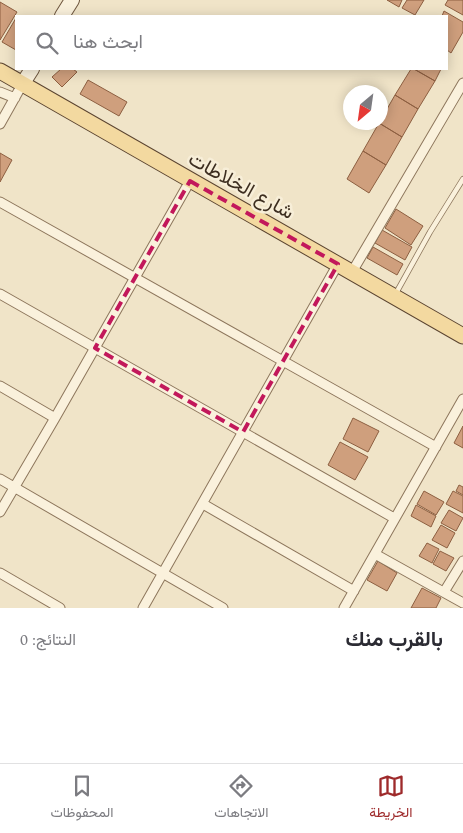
<!DOCTYPE html>
<html lang="ar">
<head>
<meta charset="utf-8">
<style>
	:root { --surface:#fff; --page:#f2f2f3; --text:#2b2b33; --muted:#7c7c81; --line:#e1e1e2; --accent:#9e2a2b }
	body { margin:0; font-family:Spectral,Vazirmatn,serif; background:var(--page); color:var(--text); direction:rtl }
	.compass { position:absolute; left:343px; top:85px; width:45px; height:45px; border-radius:50%; background:var(--surface); box-shadow:0 2px 12px #0003; rotate:209deg }
	.list { margin:0; padding:0; list-style:none }
	h2 { display:flex; justify-content:space-between; align-items:center; height:65px; margin:0; padding:0 20px; font-size:21px }
	h2 small { font-size:16px; font-weight:400; color:var(--muted) }
	.icon { flex:none; width:28px; height:28px; fill:none; stroke:currentColor; stroke-width:2; stroke-linecap:round; stroke-linejoin:round }
	.map { position:relative; flex:none; width:463px; height:608px; overflow:hidden; direction:ltr }
	.search { position:absolute; background:var(--surface); box-shadow:0 2px 12px #0003; left:15px; right:15px; top:15px; height:55px; display:flex; align-items:center; gap:12px; box-sizing:border-box; padding:0 18px; border-radius:0px; color:var(--muted); font-size:19px }
	.sheet { height:155px; background:var(--surface) }
	nav { display:flex; justify-content:space-around; align-items:center; box-sizing:border-box; height:70px; border-top:1px solid var(--line); background:var(--surface); font-size:14px; color:var(--muted) }
	nav a { display:grid; justify-items:center; gap:2px }
	nav .on { color:var(--accent) }
	.map>svg:first-child { display:block }
	.building { fill:#cf9f7d; stroke:#8d5f41 }
	.lines { fill:none; stroke-linecap:round; stroke-linejoin:round }
	.lane-casing { stroke:#8d765c; stroke-width:6 }
	.street-casing { stroke:#8d765c; stroke-width:11 }
	.secondary-casing { stroke:#6f573f; stroke-width:16 }
	.primary-casing { stroke:#5b4430; stroke-width:17 }
	.lane { stroke:#faf1dc; stroke-width:4.5 }
	.street { stroke:#faf1dc; stroke-width:9 }
	.secondary { stroke:#faf1dc; stroke-width:14 }
	.primary { stroke:#f3d9a0; stroke-width:15 }
	.marked { fill:none; stroke:#c2185b; stroke-width:4; stroke-dasharray:10 6; stroke-linejoin:round }
	.labels { text-anchor:middle; dominant-baseline:central; stroke-width:5; stroke-linejoin:round; paint-order:stroke }
	.street-label { font-size:20px; fill:#3d2e20; stroke:#f7eed8 }
</style>
</head>
<body>
<div class="map">
<svg width="463" height="608" viewBox="0 0 463 608">
	<rect width="100%" height="100%" fill="#f0e4c8"/>
	<!-- building -->
	<path class="building" d="M387,0H402L399,7Z
		M407,0H424L415,15L402,8Z
		M448,0H463V15L445,5Z
		M0,2L17,12L0,40Z
		M444,11L463,22V32L451,53L447,50V16H442Z
		M16,18V50L2,42Z
		M61,69H73L77,72L62,87L52,77Z
		M411,69H414L435,81L418,109L395,95Z
		M414,69H441L435,81Z
		M88,80L127,102L119,116L80,94Z
		M395,95L418,109L402,137L379,123Z
		M379,123L402,137L386,165L363,151Z
		M363,151L386,165L369,193L347,179Z
		M0,153L12,160L0,182Z
		M396,209L423,226L411,245L385,228Z
		M382,230L412,247L405,260L375,243Z
		M373,247L403,264L397,275L367,258Z
		M353,418L379,431L368,452L343,439Z
		M463,426V448L454,443Z
		M340,442L368,457L355,480L328,465Z
		M459,485L463,487V495L456,491Z
		M424,491L444,502L436,515L417,504Z
		M453,491L463,496V513L446,504Z
		M416,505L436,516L431,527L411,516Z
		M449,510L463,518L456,531L441,523Z
		M441,525L455,533L447,548L432,540Z
		M427,543L439,549L432,563L419,556Z
		M440,551L454,558L446,571L433,564Z
		M378,561L397,573L387,591L367,580Z
		M422,588L441,598L436,608H411Z"/>
	<g class="lines">
		<defs>
			<path id="lane" d="M395,295L430,232L463,179"/>
			<path id="street" d="M0,92L15,98
				M0,124L23,83
				M0,202L436,447
				M352,272L463,83
				M0,294L394,518
				M0,386L55,418
				M0,479L223,608
				M203,504L354,591
				M0,512L55,418L190,181
				M375,554L463,603
				M0,573L60,608
				M444,592L463,561
				M143,608L338,264
				M344,608L463,399"/>
			<path id="secondary" d="M62,16L72,0
				M23,83L32,69"/>
			<path id="primary" d="M0,71L463,336"/>
		</defs>
		<!-- lane casing -->
		<use href="#lane" class="lane-casing"/>
		<!-- street casing -->
		<use href="#street" class="street-casing"/>
		<!-- secondary casing -->
		<use href="#secondary" class="secondary-casing"/>
		<!-- primary casing -->
		<use href="#primary" class="primary-casing"/>
		<!-- lane -->
		<use href="#lane" class="lane"/>
		<!-- street -->
		<use href="#street" class="street"/>
		<!-- secondary -->
		<use href="#secondary" class="secondary"/>
		<!-- primary -->
		<use href="#primary" class="primary"/>
	</g>
	<!-- marked area -->
	<path class="marked" d="M190,181L338,264L243,432L95,348Z"/>
	<g class="labels">
		<!-- street labels -->
		<g class="street-label">
			<text transform="translate(241 186) rotate(29)">شارع الخلاطات</text>
		</g>
	</g>
</svg>
<svg class="compass" viewBox="-18 -18 36 36"><path d="M0-13l5 13h-10z" fill="#e53935"/><path d="M0 13l5-13h-10z" fill="#7c7c81"/></svg>
<div class="search"><svg class="icon" aria-label="search" viewBox="0 0 24 24"><circle cx="10" cy="10" r="6"/><path d="M15 15l6 6"/></svg>ابحث هنا</div>
</div>
<section class="sheet">
<h2>بالقرب منك<small>النتائج: 0</small></h2>
<ul class="list">
</ul>
</section>
<nav>
<a class="on"><svg class="icon" aria-label="map" viewBox="0 0 24 24"><path d="M3 6l6-2 6 2 6-2v14l-6 2-6-2-6 2zM9 4v14M15 6v14"/></svg>الخريطة</a>
<a><svg class="icon" aria-label="directions" viewBox="0 0 24 24"><path d="M12 3l9 9-9 9-9-9zM9 14v-3h6M13 9l2 2-2 2"/></svg>الاتجاهات</a>
<a><svg class="icon" aria-label="saved" viewBox="0 0 24 24"><path d="M7 4h10v16l-5-4-5 4z"/></svg>المحفوظات</a>
</nav>
</body>
</html>
